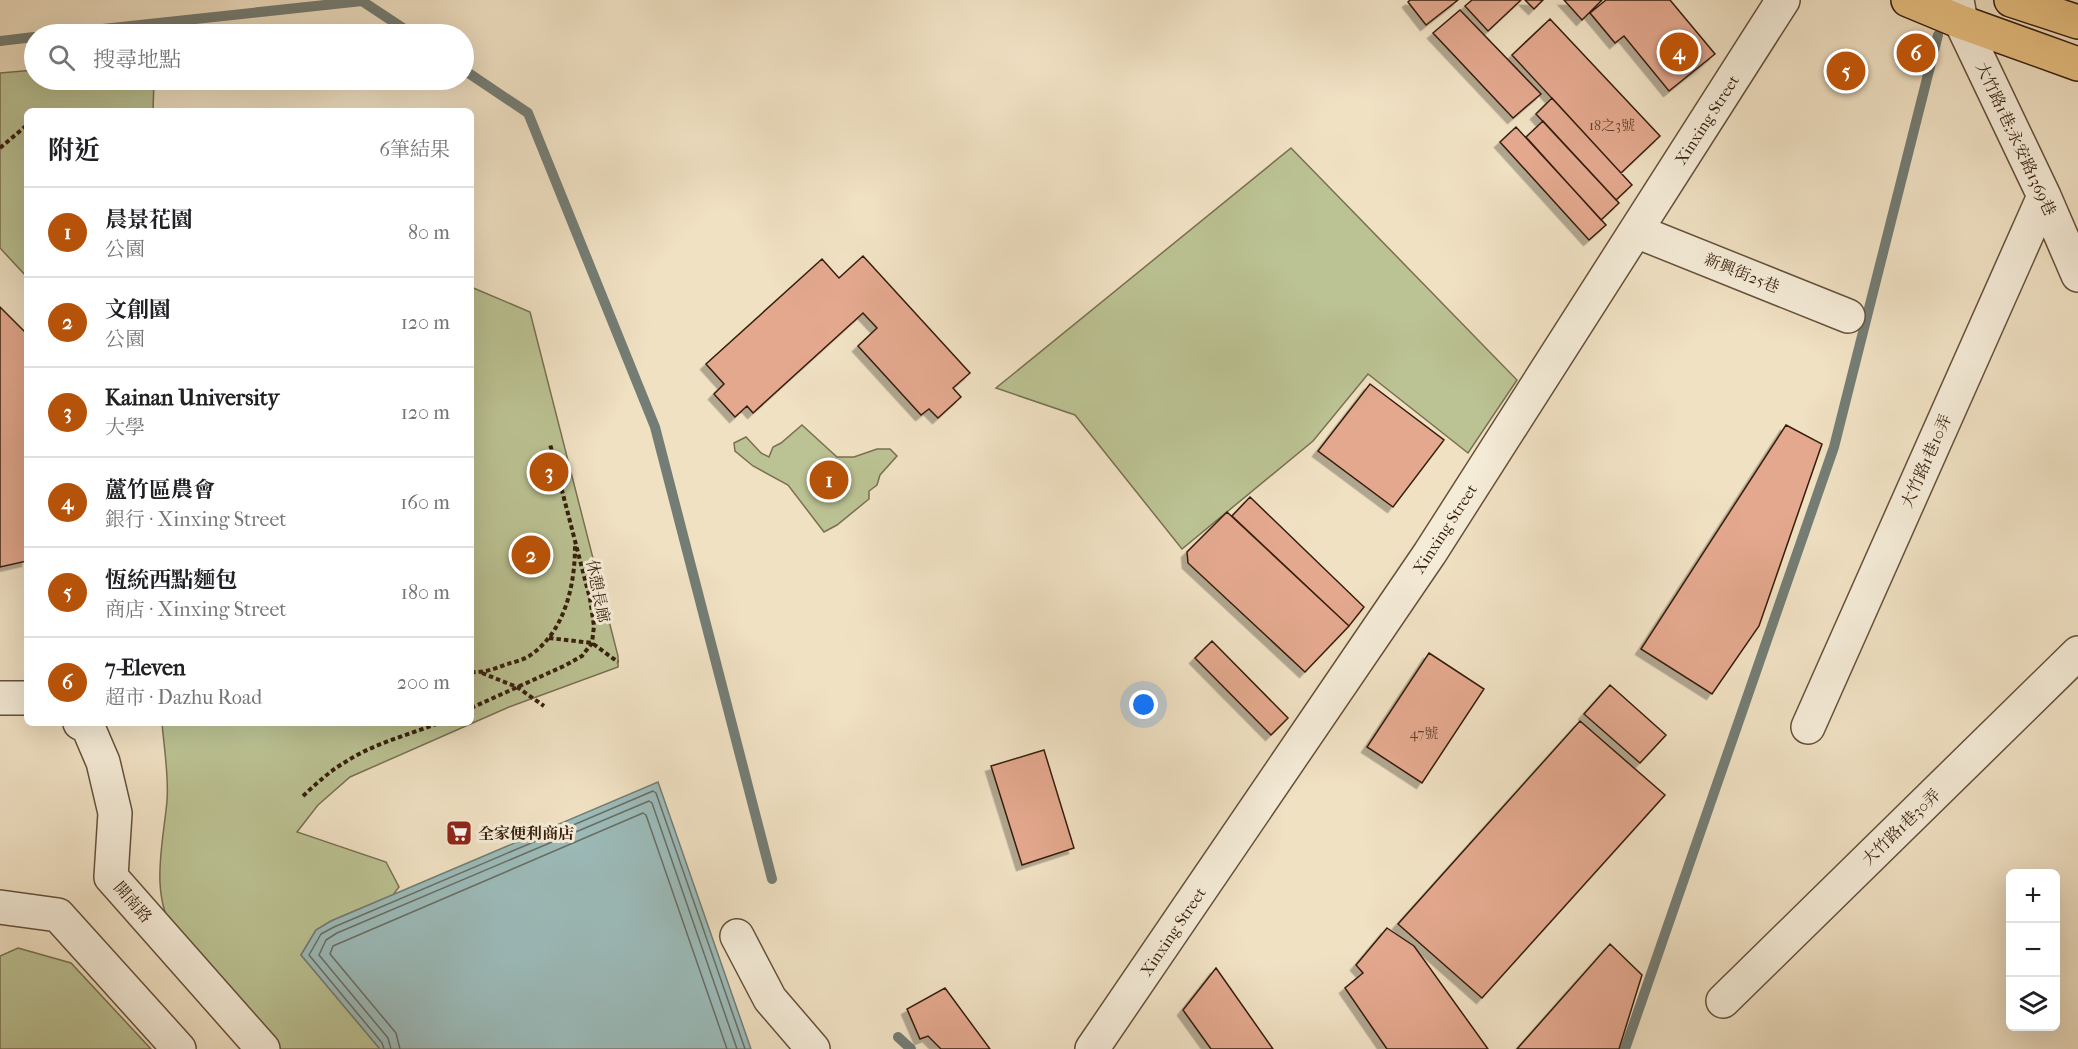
<!DOCTYPE html>
<html lang="zh-TW">
<head>
<meta charset="utf-8">
<style>
	:root { --surface:#fff; --page:#f6f6f6; --text:#202124; --muted:#757577; --line:#e0e0e0; --accent:#b45309 }
	body { margin:0; font-family:"IM FELL French Canon","Noto Serif TC",serif; background:var(--page); color:var(--text) }
	.controls { position:absolute; right:18px; bottom:18px; display:grid; overflow:hidden; border-radius:9px; box-shadow:0 6px 24px #0002 }
	.controls button { width:54px; height:54px; display:grid; place-items:center; padding:0; border:0; border-bottom:2px solid var(--line); background:var(--surface); color:var(--text); font:30px sans-serif }
	.you { position:absolute; left:1144px; top:705px; width:21px; height:21px; margin:-15px; border:4px solid #fff; border-radius:50%; background:#1a73e8; box-shadow:0 0 0 9px #1a73e833 }
	.badge { display:grid; place-items:center; width:39px; height:39px; border-radius:50%; background:var(--accent); color:#fff; font-size:20px; font-weight:700 }
	.pin { position:absolute; translate:-50% -50%; border:3px solid #fff; box-shadow:0 2px 6px #0006 }
	.list { margin:0; padding:0; list-style:none }
	h2 { display:flex; justify-content:space-between; align-items:center; height:78px; margin:0; padding:0 24px; font-size:26px }
	h2 small { font-size:20px; font-weight:400; color:var(--muted) }
	.list li { display:grid; grid-template-columns:39px 1fr auto; gap:18px; align-items:center; box-sizing:border-box; height:90px; padding:0 24px; border-top:2px solid var(--line) }
	.list b { display:block; font-size:22px; white-space:nowrap }
	.list p { margin:0; font-size:20px; white-space:nowrap; color:var(--muted) }
	.list em { font-size:20px; font-style:normal; color:var(--muted) }
	.icon { flex:none; width:33px; height:33px; fill:none; stroke:currentColor; stroke-width:2; stroke-linecap:round; stroke-linejoin:round }
	.map { position:relative; flex:none; width:2078px; height:1049px; overflow:hidden }
	.search { position:absolute; background:var(--surface); box-shadow:0 6px 24px #0002; left:24px; top:24px; width:450px; height:66px; display:flex; align-items:center; gap:15px; box-sizing:border-box; padding:0 21px; border-radius:33px; color:var(--muted); font-size:22px }
	.panel { position:absolute; background:var(--surface); box-shadow:0 6px 24px #0002; left:24px; top:108px; width:450px; height:618px; border-radius:9px }
	.map>svg:first-child { display:block }
	.green { fill:#bbc293; stroke:#797050; stroke-width:1.5 }
	.water { fill:#9cbcbb; stroke:#747d75; stroke-width:1.5 }
	.lines { fill:none; stroke-linecap:round; stroke-linejoin:round }
	.shore { stroke:#6a6e64; stroke-width:1.5 }
	.stream { stroke:#747d75; stroke-width:10 }
	.building { fill:#e3a88e; stroke:#371f0c; stroke-width:1.5; filter:url(#shadow) }
	.minor-casing { stroke:#65503a; stroke-width:36 }
	.major-casing { stroke:#371f0c; stroke-width:36 }
	.path { stroke:#371f0c; stroke-width:4; stroke-dasharray:4.5 3; stroke-linecap:butt }
	.minor { stroke:#f5ecd8; stroke-width:33 }
	.major { stroke:#e8c082; stroke-width:33 }
	.labels { text-anchor:middle; dominant-baseline:central; stroke-width:6; stroke-linejoin:round; paint-order:stroke }
	.number-label { font-size:14px; fill:#62412c }
	.street-label { font-size:16px; fill:#371f0c; stroke:#f5ecd8 }
	.poi-label { font-size:16px; font-weight:bold; fill:#371f0c; stroke:#f5ecd8; text-anchor:start }
</style>
</head>
<body>
<div class="map">
<svg width="2078" height="1049" viewBox="0 0 2078 1049">
	<defs>
		<filter id="shadow"><feDropShadow dx="-5.5" dy="5.5" stdDeviation="0" flood-color="#0004"/></filter>
	</defs>
	<rect width="100%" height="100%" fill="#f0e1c3"/>
	<filter id="stains"><feTurbulence type="fractalNoise" baseFrequency=".00333" numOctaves="4"/><feColorMatrix values="0 0 0 0 .2 0 0 0 0 .09 0 0 0 0 .02 0 0 0 .5 -.17"/></filter>
	<radialGradient id="worn" r=".72"><stop offset=".6" stop-color="#630" stop-opacity="0"/><stop offset="1" stop-color="#630" stop-opacity=".3"/></radialGradient>
	<!-- green -->
	<path class="green" d="M34,70V80H154L153,111H27V277L0,248V73Z
		M1291,148L1517,380L1468,453L1368,374L1313,441L1182,549L1075,415L996,388Z
		M471,287L530,312L618,656V667L509,707L350,777L318,805L297,832L386,862L399,887L393,895L331,921L316,930L301,955L380,1049H279L176,935C149,895 163,845 167,801C169,776 164,748 162,723H471Z
		M802,425L837,457H854L877,449H890L897,456L880,475L877,485L869,491V499L837,525L824,532L788,485L753,466L735,451L734,443L746,437L761,453L769,457L773,447L781,443Z
		M18,948L71,963L151,1049H0V956Z"/>
	<!-- water -->
	<path class="water" d="M658,782L751,1049H380L301,955L316,930L331,921Z"/>
	<g class="lines">
		<!-- shore -->
		<path class="shore" d="M384,1049L382,1043L309,955L321,934L334,927L653,791L656,793L745,1049
			M391,1049L388,1038L319,955L326,940L337,933L649,801L652,803L737,1049
			M400,1049L396,1033L330,954L333,946L643,813L646,815L727,1049"/>
		<!-- stream -->
		<path class="stream" d="M56,34L362,1L412,34
			M0,41L34,37
			M464,70L528,113L655,427L772,879
			M898,1037L911,1049
			M1625,1049L1834,447L1938,35"/>
	</g>
	<!-- building -->
	<path class="building" d="M1410,0H1458L1426,25L1408,2Z
		M1472,0H1521L1488,31L1465,6Z
		M1525,0H1543L1534,9Z
		M1564,0H1602L1582,20Z
		M1606,0H1670L1715,54L1669,91L1624,36L1615,43L1590,13Z
		M1460,10L1541,94L1513,118L1433,33Z
		M1550,19L1660,136L1621,173L1512,55Z
		M1552,98L1632,185L1616,200L1536,114Z
		M1543,121L1619,203L1601,220L1526,137Z
		M1516,127L1606,225L1589,240L1500,142Z
		M863,256L970,373L953,388L961,397L938,418L929,409L921,415L858,346L877,328L863,313L753,413L747,406L735,417L714,394L724,384L706,364L822,259L839,278Z
		M0,307L27,334V561L0,567Z
		M1370,384L1444,440L1393,507L1318,451Z
		M1786,425L1822,444L1759,626L1712,694L1641,649Z
		M1250,497L1364,607L1349,626L1232,516Z
		M1227,512L1349,626L1305,672L1188,563L1187,552Z
		M1212,641L1288,718L1271,735L1195,658Z
		M1429,653L1484,689L1422,783L1367,747Z
		M1610,685L1666,735L1640,763L1584,714Z
		M1580,721L1665,795L1482,998L1398,924Z
		M1044,750L1074,848L1022,865L991,766Z
		M1387,928L1414,946L1488,1049H1387L1345,988L1363,973L1356,965Z
		M1610,944L1642,975L1619,1049H1517Z
		M1216,968L1273,1049H1211L1183,1010Z
		M945,988L990,1049H941L928,1036L920,1039L907,1009Z"/>
	<g class="lines">
		<defs>
			<path id="minor" d="M1957,0L1961,22L2044,196L2078,275
				M1636,231L1848,316
				M0,698H27
				M80,723L88,727L103,762L115,813L111,877L263,1049
				M1808,727L2044,196
				M0,907L58,915L179,1049
				M737,936L770,999L813,1049
				M1723,1001L2078,653
				M1092,1049L1430,553L1783,0"/>
			<path id="major" d="M1908,0L1961,22L2078,64
				M2011,0L2078,22"/>
		</defs>
		<!-- minor casing -->
		<use href="#minor" class="minor-casing"/>
		<!-- major casing -->
		<use href="#major" class="major-casing"/>
		<!-- path -->
		<path class="path" d="M0,148L27,125
			M549,638L592,643L618,662
			M471,672C484,673 494,669 507,664C515,662 526,659 532,654C565,630 575,585 575,546
			M482,673L517,687L544,706
			M471,708L564,666L582,656L592,643L594,626L590,599L550,444
			M303,796C317,783 331,770 347,761C375,743 408,735 439,723"/>
		<!-- minor -->
		<use href="#minor" class="minor"/>
		<!-- major -->
		<use href="#major" class="major"/>
	</g>
	<!-- icons -->
	<defs>
		<symbol id="supermarket-square" viewBox="-11 -11 22 22"><rect x="-9" y="-9" width="18" height="18" rx="4" fill="#8f2418" stroke="#f5ecd8"/><path d="M-6-5.5h2.5l.6 2H6L4.5 2H-2.5L-4.4-4H-6ZM-1.5 3.2a1.3 1.3 0 1 0 .1 0ZM3 3.2a1.3 1.3 0 1 0 .1 0Z" fill="#fff"/></symbol>
	</defs>
	<g fill-rule="evenodd">
		<use href="#supermarket-square" x="444" y="818" width="30" height="30"/>
	</g>
	<g class="labels">
		<!-- number labels -->
		<g class="number-label">
			<text x="1612" y="125">18之3號</text>
			<text x="1424" y="733">47號</text>
		</g>
		<!-- street labels -->
		<g class="street-label">
			<text transform="translate(1707 120) rotate(-57)">Xinxing Street</text>
			<text transform="translate(2016 139) rotate(65)">大竹路1巷;永安路1369巷</text>
			<text transform="translate(1742 273) rotate(22)">新興街25巷</text>
			<text transform="translate(1926 461) rotate(-66)">大竹路1巷10弄</text>
			<text transform="translate(1445 529) rotate(-57)">Xinxing Street</text>
			<text transform="translate(598 591) rotate(79)">休憩長廊</text>
			<text transform="translate(1901 827) rotate(-44)">大竹路1巷30弄</text>
			<text transform="translate(133 902) rotate(49)">開南路</text>
			<text transform="translate(1173 932) rotate(-56)">Xinxing Street</text>
		</g>
		<!-- poi labels -->
		<g class="poi-label">
			<text x="478" y="833">全家便利商店</text>
		</g>
	</g>
	<rect width="100%" height="100%" filter="url(#stains)"/>
	<rect width="100%" height="100%" fill="url(#worn)"/>
</svg>
<div class="controls">
<button>+</button>
<button>−</button>
<button><svg class="icon" aria-label="layers" viewBox="0 0 24 24"><path d="M12 4l9 5-9 5-9-5zM3 14l9 5 9-5"/></svg></button>
</div>
<div class="you"></div>
<div class="pin badge" style="left:829px;top:480px">1</div>
<div class="pin badge" style="left:531px;top:555px">2</div>
<div class="pin badge" style="left:549px;top:472px">3</div>
<div class="pin badge" style="left:1679px;top:52px">4</div>
<div class="pin badge" style="left:1846px;top:71px">5</div>
<div class="pin badge" style="left:1916px;top:53px">6</div>
<div class="search"><svg class="icon" aria-label="search" viewBox="0 0 24 24"><circle cx="10" cy="10" r="6"/><path d="M15 15l6 6"/></svg>搜尋地點</div>
<section class="panel">
<h2>附近<small>6筆結果</small></h2>
<ul class="list">
<li><span class="badge">1</span><div><b>晨景花園</b><p>公園</p></div><em>80 m</em></li>
<li><span class="badge">2</span><div><b>文創園</b><p>公園</p></div><em>120 m</em></li>
<li><span class="badge">3</span><div><b>Kainan University</b><p>大學</p></div><em>120 m</em></li>
<li><span class="badge">4</span><div><b>蘆竹區農會</b><p>銀行 · Xinxing Street</p></div><em>160 m</em></li>
<li><span class="badge">5</span><div><b>恆統西點麵包</b><p>商店 · Xinxing Street</p></div><em>180 m</em></li>
<li><span class="badge">6</span><div><b>7-Eleven</b><p>超市 · Dazhu Road</p></div><em>200 m</em></li>
</ul>
</section>
</div>
</body>
</html>
